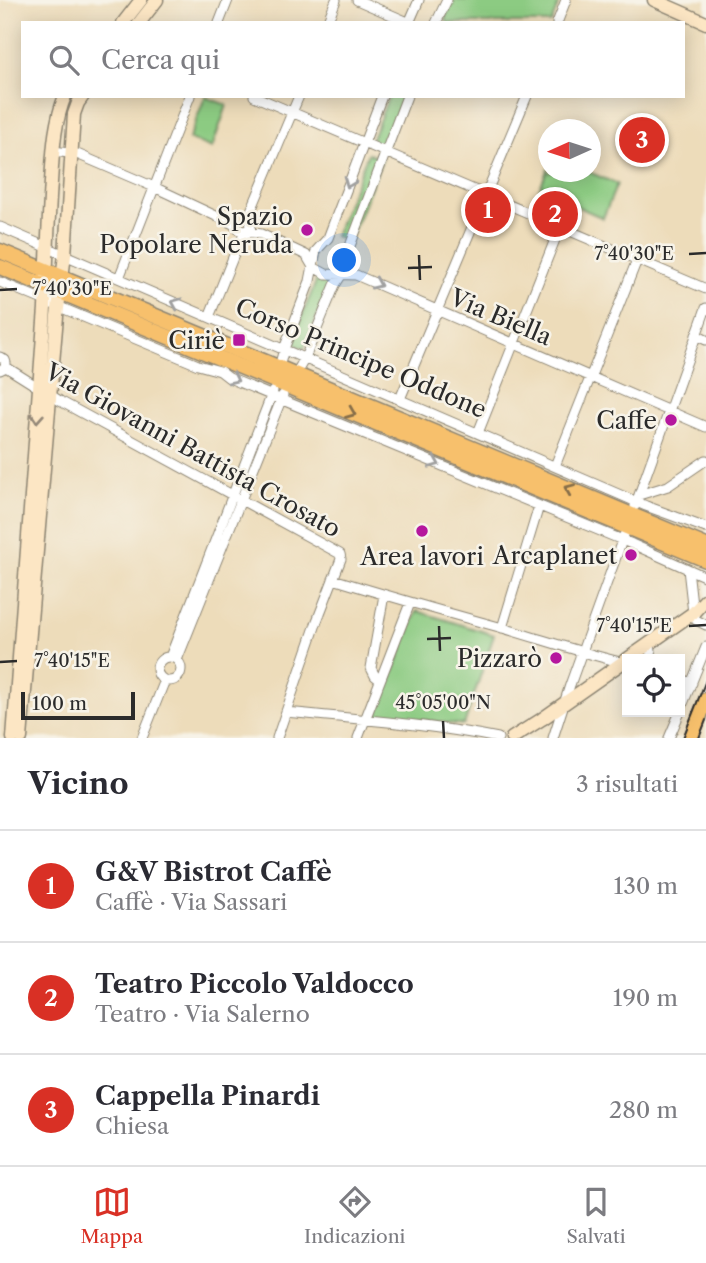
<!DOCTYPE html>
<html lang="it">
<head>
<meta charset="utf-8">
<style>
	:root { --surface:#fff; --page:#f7f7f7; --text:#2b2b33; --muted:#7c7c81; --line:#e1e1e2; --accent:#d93025 }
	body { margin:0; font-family:"Libre Caslon Text",serif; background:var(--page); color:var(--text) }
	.controls { position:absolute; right:21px; bottom:21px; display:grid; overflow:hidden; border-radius:0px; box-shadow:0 4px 18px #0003 }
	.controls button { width:63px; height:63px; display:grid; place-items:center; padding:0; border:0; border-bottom:2px solid var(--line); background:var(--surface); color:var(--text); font:35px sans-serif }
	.compass { position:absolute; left:538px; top:119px; width:63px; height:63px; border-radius:50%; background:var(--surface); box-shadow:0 4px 18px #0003; rotate:267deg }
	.scale { position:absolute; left:21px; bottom:18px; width:114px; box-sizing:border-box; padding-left:7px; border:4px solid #2b2b2b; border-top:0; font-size:19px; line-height:24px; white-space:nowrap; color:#2b2b2b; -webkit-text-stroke:5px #f7f3e8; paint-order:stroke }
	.you { position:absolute; left:345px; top:261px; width:24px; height:24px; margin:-18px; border:5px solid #fff; border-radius:50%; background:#1a73e8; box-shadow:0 0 0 10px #1a73e833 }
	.badge { display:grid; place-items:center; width:46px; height:46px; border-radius:50%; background:var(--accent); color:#fff; font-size:23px; font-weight:700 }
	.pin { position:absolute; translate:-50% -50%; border:4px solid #fff; box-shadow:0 2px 7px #0006 }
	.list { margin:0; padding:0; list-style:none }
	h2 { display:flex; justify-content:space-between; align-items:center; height:91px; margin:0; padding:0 28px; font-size:30px }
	h2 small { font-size:23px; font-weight:400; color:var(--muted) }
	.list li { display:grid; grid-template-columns:46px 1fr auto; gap:21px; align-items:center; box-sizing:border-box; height:112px; padding:0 28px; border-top:2px solid var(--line) }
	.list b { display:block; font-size:26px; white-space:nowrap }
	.list p { margin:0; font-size:23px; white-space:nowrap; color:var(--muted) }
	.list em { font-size:23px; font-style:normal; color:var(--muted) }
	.icon { flex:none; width:38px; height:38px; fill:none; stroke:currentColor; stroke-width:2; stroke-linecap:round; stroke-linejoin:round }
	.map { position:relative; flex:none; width:706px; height:738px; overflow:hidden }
	.search { position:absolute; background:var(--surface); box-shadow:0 4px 18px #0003; left:21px; right:21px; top:21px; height:77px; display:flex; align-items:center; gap:18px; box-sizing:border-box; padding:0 24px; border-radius:0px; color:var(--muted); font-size:26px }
	.sheet { height:427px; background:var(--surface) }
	nav { display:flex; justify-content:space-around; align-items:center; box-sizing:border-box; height:98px; border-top:2px solid var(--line); background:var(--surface); font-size:19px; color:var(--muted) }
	nav a { display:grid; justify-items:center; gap:4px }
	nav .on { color:var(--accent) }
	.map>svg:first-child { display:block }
	.green { fill:#8ccb82; stroke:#5c7b56; stroke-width:2 }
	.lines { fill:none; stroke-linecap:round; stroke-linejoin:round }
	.street-casing { stroke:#8c8472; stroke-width:11 }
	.secondary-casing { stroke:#8c8472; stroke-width:15 }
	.primary-casing { stroke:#8c8472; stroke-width:17 }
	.street { stroke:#fff; stroke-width:9 }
	.secondary { stroke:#fce6c4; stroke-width:12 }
	.primary { stroke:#f7c06c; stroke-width:14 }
	.tram { stroke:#2b2b2b; stroke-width:2 }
	.oneway { stroke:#a0a0a0 }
	.oneway2 { stroke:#876e48 }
	.oneway3 { stroke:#948878 }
	.ticks { fill:none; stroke:#2b2b2b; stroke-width:2.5 }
	.poi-dot { fill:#b5179e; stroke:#f7f3e8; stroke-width:2.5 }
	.labels { text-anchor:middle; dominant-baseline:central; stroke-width:5; stroke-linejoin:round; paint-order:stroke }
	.poi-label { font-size:24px; fill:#2b2b2b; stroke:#f7f3e8; text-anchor:end }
	.street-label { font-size:24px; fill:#2b2b2b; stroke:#f7f3e8 }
	.ticks-label { font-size:18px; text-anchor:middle; fill:#2b2b2b; stroke:#f7f3e8; stroke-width:5; stroke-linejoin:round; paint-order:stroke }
</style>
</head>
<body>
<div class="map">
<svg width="706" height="738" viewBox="0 0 706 738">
	<rect width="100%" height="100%" fill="#f7f3e8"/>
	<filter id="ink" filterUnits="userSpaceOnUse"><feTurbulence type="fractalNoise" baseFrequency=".0143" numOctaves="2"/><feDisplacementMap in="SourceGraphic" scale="14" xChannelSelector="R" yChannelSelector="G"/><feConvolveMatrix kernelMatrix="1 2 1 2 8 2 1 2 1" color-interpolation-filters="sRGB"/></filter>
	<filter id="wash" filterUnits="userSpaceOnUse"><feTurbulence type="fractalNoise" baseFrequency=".00686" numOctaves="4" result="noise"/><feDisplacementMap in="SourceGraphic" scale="28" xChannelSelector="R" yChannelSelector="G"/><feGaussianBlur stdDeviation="1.57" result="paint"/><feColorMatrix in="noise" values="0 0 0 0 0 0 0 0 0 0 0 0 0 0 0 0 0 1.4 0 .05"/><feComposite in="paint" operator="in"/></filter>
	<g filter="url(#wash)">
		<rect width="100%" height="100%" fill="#eddcba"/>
		<!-- green -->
		<path class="green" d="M453,0H560L551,23H448L445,18Z
			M389,96H405L385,147L371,141Z
			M205,97L227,105L212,148L189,139Z
			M368,153L382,159L349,242L335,236Z
			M548,168V172H589L617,184L603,218L539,190Z
			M317,279L330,284L304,349L291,343Z
			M417,611L494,635L464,725L377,715Z"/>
	</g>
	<g filter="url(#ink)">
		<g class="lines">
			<defs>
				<path id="street" d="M357,0L410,23
					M219,23L228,0
					M327,23L336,0
					M409,23L419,0
					M436,23L447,0
					M557,23L566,0
					M254,96L706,289
					M53,151L77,154L154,187L233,224L239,230L261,234L306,255L313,267L326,274L356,275L706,427
					M0,227L646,506L706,528
					M119,278L190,96
					M0,282L198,365L220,371L229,378L632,544L706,577
					M209,317L238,245L251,225L250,213L299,96
					M696,335L706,340
					M0,357L5,360L6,363L4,368L0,370
					M6,367L60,401L340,554L341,559L317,621L277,738
					M278,371L284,349L310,281L316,251L328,238L382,96
					M294,377L305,358L335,285L342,274L348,262L350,246L407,96
					M400,399L527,96
					M478,433L560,227
					M555,466L637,260
					M639,495L668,486L706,460
					M635,506L706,308
					M688,569L693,613L696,620L706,625
					M333,579C388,596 444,612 499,627C541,639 582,653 624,663
					M502,628L539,506
					M650,642L652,659
					M170,657L273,391
					M157 669a12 12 0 1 1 24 0a12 12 0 1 1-24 0Z
					M177,660L283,395
					M680,679L692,683
					M380,680L375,676L371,668L384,595
					M680,711L706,647
					M286,712C357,719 428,724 498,738
					M142,738L165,680
					M358,738L410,603
					M553,738L570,685L624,535
					M669,738L680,712"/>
				<path id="secondary" d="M654,0L706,23
					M123,23L141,0
					M139,23L157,0
					M13,738L45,308C47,266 48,224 51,182C53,153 54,123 65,96
					M21,738L57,316L65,255L74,114L78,103L83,96
					M512,738L542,719L693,613L706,599"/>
				<path id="primary" d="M0,251L706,546
					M0,267L706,560
					M691,738L706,700"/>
			</defs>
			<!-- street casing -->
			<use href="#street" class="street-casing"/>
			<!-- secondary casing -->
			<use href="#secondary" class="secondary-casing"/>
			<!-- primary casing -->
			<use href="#primary" class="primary-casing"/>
			<!-- street -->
			<use href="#street" class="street"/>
			<!-- secondary -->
			<use href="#secondary" class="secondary"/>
			<!-- primary -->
			<use href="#primary" class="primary"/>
			<!-- tram -->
			<path class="tram" d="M683,738L706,680
				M699,738L706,720"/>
		</g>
		<!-- one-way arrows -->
		<defs><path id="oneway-chevron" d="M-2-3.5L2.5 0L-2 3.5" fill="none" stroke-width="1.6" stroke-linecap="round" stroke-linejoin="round" transform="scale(1.75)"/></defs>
		<g class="oneway">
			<use href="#oneway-chevron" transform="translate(349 183) rotate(111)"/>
			<use href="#oneway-chevron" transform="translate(377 284) rotate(24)"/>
			<use href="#oneway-chevron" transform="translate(176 303) rotate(-157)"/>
			<use href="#oneway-chevron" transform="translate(234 379) rotate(26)"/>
			<use href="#oneway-chevron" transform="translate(435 463) rotate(23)"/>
		</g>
		<g class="oneway2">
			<use href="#oneway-chevron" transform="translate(351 413) rotate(22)"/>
			<use href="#oneway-chevron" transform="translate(569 489) rotate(-157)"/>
		</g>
		<use class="oneway3" href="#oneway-chevron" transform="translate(37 418) rotate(94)"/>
	</g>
	<!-- ticks -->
	<path class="ticks" d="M689,254L706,253M419,255L420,280M408,268L432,267M0,290L17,289M439,626L440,651M689,626L706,625M427,639L451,638M0,662L17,661M443,721L444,738"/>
	<!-- markers -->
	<g class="poi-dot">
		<circle cx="307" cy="230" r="7"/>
		<rect x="232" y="333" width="14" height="14" rx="3.5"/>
		<circle cx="671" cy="420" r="7"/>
		<circle cx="422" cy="531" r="7"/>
		<circle cx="631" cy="555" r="7"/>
		<circle cx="556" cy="658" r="7"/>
	</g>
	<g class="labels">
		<!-- poi labels -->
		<g class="poi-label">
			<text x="293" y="216">Spazio<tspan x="293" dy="28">Popolare Neruda</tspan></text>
			<text x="225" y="340">Ciriè</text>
			<text x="657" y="420">Caffe</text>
			<text x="617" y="555">Arcaplanet</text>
			<text x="422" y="556" text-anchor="middle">Area lavori</text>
			<text x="542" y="658">Pizzarò</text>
		</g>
		<!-- street labels -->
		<g class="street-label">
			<text transform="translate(501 317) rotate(23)">Via Biella</text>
			<text transform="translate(361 358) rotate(23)">Corso Principe Oddone</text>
			<text transform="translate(193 450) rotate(29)">Via Giovanni Battista Crosato</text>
		</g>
	</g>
	<g class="ticks-label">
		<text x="634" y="260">7°40'30"E</text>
		<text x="72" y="295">7°40'30"E</text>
		<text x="634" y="632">7°40'15"E</text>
		<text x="72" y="667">7°40'15"E</text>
		<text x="443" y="709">45°05'00"N</text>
	</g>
</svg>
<div class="controls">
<button><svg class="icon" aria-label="locate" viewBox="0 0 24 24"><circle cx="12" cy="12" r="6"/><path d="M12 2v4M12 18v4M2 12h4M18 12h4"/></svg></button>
</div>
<svg class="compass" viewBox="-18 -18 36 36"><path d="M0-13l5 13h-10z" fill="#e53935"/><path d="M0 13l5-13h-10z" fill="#7c7c81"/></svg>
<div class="scale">100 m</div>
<div class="you"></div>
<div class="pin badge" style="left:488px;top:210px">1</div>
<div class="pin badge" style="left:555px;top:214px">2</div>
<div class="pin badge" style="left:642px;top:140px">3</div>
<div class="search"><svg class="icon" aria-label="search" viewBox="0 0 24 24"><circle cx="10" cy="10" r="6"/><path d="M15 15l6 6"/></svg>Cerca qui</div>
</div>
<section class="sheet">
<h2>Vicino<small>3 risultati</small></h2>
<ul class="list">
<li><span class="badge">1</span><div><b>G&amp;V Bistrot Caffè</b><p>Caffè · Via Sassari</p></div><em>130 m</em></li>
<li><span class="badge">2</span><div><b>Teatro Piccolo Valdocco</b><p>Teatro · Via Salerno</p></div><em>190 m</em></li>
<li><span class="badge">3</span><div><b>Cappella Pinardi</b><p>Chiesa</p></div><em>280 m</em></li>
</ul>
</section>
<nav>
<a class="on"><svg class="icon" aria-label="map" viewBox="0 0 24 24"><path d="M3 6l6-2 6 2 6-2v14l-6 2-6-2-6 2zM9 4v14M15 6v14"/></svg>Mappa</a>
<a><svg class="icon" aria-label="directions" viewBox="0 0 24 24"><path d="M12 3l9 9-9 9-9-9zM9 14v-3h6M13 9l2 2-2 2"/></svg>Indicazioni</a>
<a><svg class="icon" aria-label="saved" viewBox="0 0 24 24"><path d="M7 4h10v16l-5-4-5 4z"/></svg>Salvati</a>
</nav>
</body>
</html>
